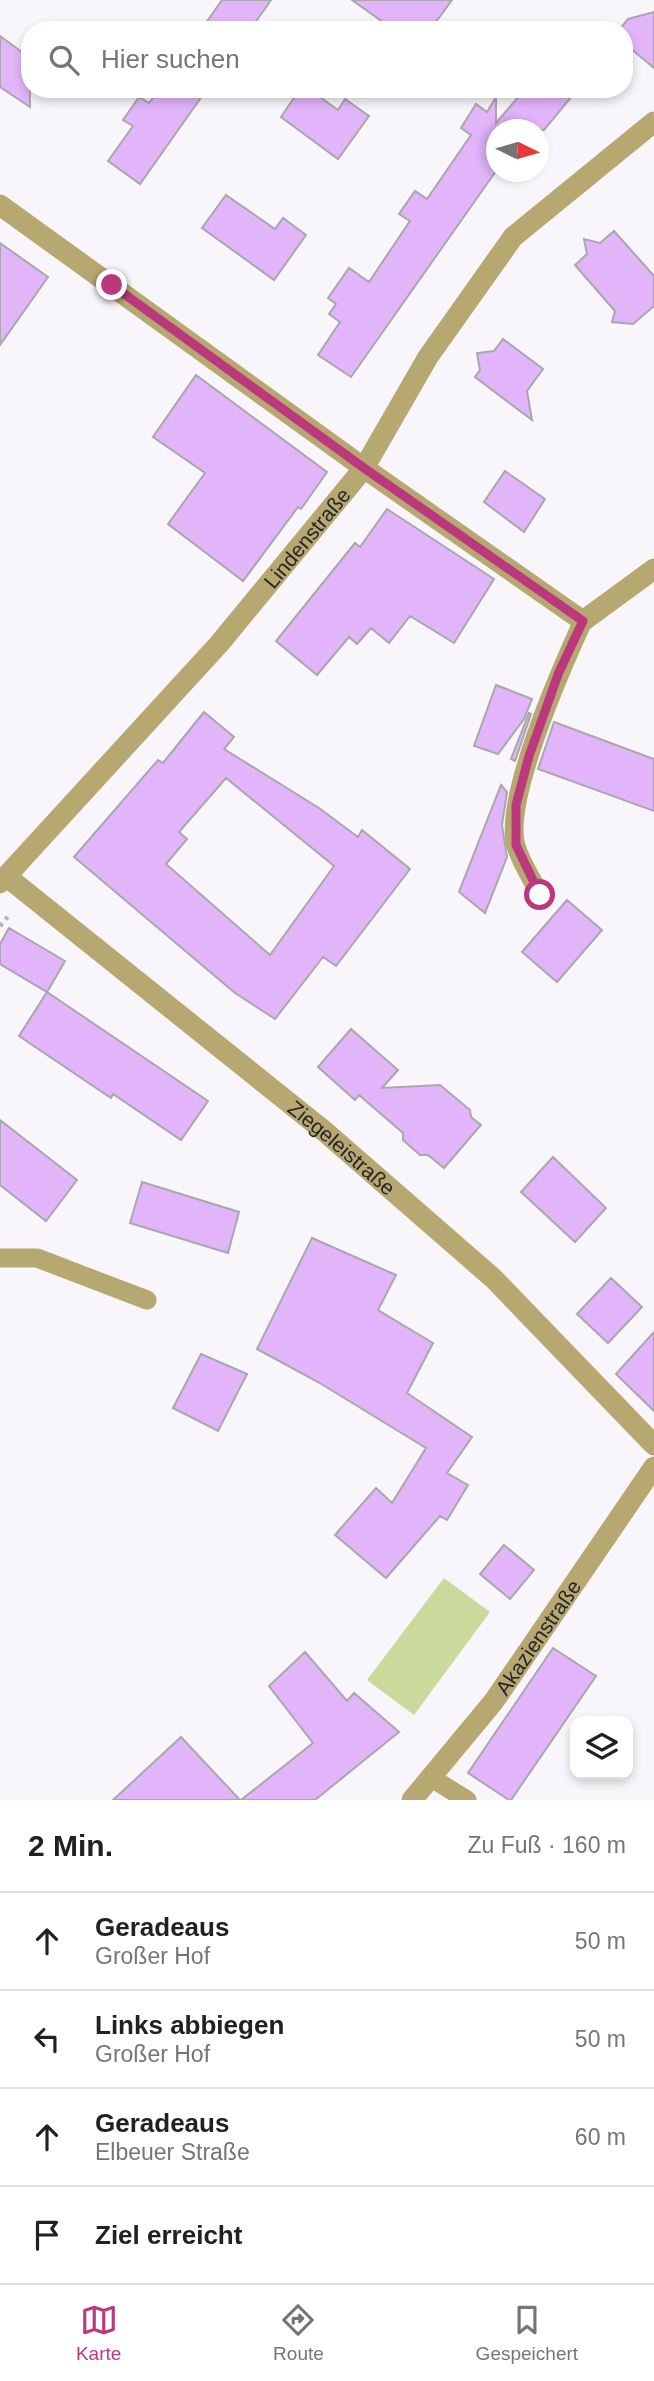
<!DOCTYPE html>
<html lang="de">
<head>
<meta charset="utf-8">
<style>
	:root { --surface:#fff; --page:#f2f2f2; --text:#202124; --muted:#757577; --line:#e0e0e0; --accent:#bc387d }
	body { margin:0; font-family:Helvetica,sans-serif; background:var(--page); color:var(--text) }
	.controls { position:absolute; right:21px; bottom:21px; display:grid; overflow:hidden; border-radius:14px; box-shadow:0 4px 10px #0003 }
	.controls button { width:63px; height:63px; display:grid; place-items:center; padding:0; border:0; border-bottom:2px solid var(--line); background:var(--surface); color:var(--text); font:35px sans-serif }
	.compass { position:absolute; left:486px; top:119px; width:63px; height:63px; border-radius:50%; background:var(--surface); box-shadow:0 4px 10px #0003; rotate:95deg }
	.stop { position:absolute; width:21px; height:21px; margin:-16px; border:5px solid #bc387d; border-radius:50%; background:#fff }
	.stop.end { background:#bc387d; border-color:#fff; box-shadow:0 2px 7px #0008 }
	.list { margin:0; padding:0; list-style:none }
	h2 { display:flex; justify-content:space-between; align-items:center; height:91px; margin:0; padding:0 28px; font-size:30px }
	h2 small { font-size:23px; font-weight:400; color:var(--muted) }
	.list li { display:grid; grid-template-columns:46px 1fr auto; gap:21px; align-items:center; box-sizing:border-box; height:98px; padding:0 28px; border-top:2px solid var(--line) }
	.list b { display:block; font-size:26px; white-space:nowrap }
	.list p { margin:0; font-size:23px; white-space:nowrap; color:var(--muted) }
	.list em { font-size:23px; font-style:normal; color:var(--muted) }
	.icon { flex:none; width:38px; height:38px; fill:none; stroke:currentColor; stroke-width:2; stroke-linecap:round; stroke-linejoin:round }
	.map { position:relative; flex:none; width:654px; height:1800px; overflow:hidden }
	.search { position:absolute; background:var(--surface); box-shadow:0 4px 10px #0003; left:21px; right:21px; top:21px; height:77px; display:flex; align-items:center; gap:18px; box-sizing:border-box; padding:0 24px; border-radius:28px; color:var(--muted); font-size:26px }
	.sheet { height:483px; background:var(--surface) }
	nav { display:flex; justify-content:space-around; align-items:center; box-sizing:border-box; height:98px; border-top:2px solid var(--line); background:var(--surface); font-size:19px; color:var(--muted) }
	nav a { display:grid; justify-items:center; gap:4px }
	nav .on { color:var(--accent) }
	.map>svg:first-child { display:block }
	.green { fill:#cad99c }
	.building { fill:#e2b5fb; stroke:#a9a7ab; stroke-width:2; fill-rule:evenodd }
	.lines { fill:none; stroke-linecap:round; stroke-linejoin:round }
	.path { stroke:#b5b3b6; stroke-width:4.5; stroke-dasharray:3.5 5; stroke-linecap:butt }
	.lane { stroke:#b7a871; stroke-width:19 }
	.street { stroke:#b7a871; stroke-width:21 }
	.route { stroke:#bc387d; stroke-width:9 }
	.labels { text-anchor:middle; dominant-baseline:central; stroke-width:7; stroke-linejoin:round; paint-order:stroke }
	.street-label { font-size:21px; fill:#262527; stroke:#fff }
</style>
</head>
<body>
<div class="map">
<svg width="654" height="1800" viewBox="0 0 654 1800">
	<rect width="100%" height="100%" fill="#f8f6fa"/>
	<!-- green -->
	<path class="green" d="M444,1578L490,1612L414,1715L367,1680Z"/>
	<!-- building -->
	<path class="building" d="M222,0H271L250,30H201Z
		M352,0H452L430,30H394Z
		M654,12V68L624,43V30H619L628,19Z
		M0,36L30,58V107L0,87Z
		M159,89H207L140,184L108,161L133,126L123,120L139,97L149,103Z
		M300,89H309L338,110L345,99L369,116L338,159L281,117Z
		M525,89H578L544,130H496V171L351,377L318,355L340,322L329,314L336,304L328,298L349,268L369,282L410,221L399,214L415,191L427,199L471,135L461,128L476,104L487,112L496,97V123Z
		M226,195L275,229L283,218L306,235L274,280L202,228Z
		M614,231L654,276V306L633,324L612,322L615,311L575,265L587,254L584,239L600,243Z
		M0,243L48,277L0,345Z
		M503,339L543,369L527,391L532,420L475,377L480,370L477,353L494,351Z
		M196,375L327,472L301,509L298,507L243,581L168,524L205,473L153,437Z
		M505,471L545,499L524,532L484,502Z
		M387,509L494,579L454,643L410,616L389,643L371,628L357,644L349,637L317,675L276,641L355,543L360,547Z
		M496,685L532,699L524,719L498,754L474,746Z
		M204,712L234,737L224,749L319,808L358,837L362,830L410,869L336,966L323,957L275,1019L235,993L74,857L158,760L163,763ZM226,778L334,866L270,955L166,864L187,839L179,832Z
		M529,713L531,714L515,761L511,759Z
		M554,722L654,759V811L538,769Z
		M501,785L507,792L502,825L507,857L485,913L459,892Z
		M567,900L602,930L557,982L522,952Z
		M9,928L65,961L47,992L0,964V944Z
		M47,992L208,1101L181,1140L113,1094L111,1098L19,1036Z
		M351,1029L398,1070L382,1088L440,1085L470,1110L471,1117L481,1125L444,1168L428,1155H420L403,1140V1133L359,1095L355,1100L318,1067Z
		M0,1120L77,1180L46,1221L0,1185Z
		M553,1157L606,1208L575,1242L521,1192Z
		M142,1182L239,1212L228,1253L130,1223Z
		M312,1238L396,1275L378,1310L433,1343L407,1393L472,1437L447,1473L468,1485L447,1520L440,1516L386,1578L335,1535L376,1488L392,1503L426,1448L318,1382L257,1349Z
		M611,1278L642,1307L608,1343L577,1314Z
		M654,1332V1411L616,1374Z
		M201,1354L247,1374L218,1431L173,1408Z
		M504,1545L534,1570L510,1599L480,1574Z
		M553,1648L596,1676L511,1800H509L468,1773Z
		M305,1652L347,1701L354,1693L399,1732L315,1800H241L313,1743L269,1686Z
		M181,1737L240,1800H113Z"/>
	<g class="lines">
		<!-- path -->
		<path class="path" d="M0,926L11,913"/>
		<!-- lane -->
		<path class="lane" d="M540,895C532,879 521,863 516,846C503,799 562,667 583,621
			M0,1258H37L147,1300
			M430,1777L467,1800"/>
		<!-- street -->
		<g class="street">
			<path d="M0,205L364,468L583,621L654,569"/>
			<path id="s1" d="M6,876L323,1130L494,1279L654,1445"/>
			<path id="s2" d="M0,883L219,644L364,468L428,357L513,237L654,122"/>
			<path id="s3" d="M412,1800L494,1701L654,1467"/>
		</g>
	</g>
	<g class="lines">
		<!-- route -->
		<path class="route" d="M112,285L364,468L583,621L559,672L529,756L516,805V845L540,895"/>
	</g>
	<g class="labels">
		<!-- street labels -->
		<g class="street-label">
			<text stroke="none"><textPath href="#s2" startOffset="462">Lindenstraße</textPath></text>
			<text stroke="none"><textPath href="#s1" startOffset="432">Ziegeleistraße</textPath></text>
			<text stroke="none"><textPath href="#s3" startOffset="206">Akazienstraße</textPath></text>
		</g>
	</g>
</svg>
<div class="controls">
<button><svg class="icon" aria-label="layers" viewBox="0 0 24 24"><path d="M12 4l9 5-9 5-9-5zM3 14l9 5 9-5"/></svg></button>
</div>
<svg class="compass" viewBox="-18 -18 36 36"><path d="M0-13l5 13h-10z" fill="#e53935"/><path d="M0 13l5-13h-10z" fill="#757577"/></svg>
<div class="stop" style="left:540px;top:895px"></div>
<div class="stop end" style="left:112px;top:285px"></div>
<div class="search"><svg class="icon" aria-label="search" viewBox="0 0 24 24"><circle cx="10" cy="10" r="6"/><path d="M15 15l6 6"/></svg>Hier suchen</div>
</div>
<section class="sheet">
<h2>2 Min.<small>Zu Fuß · 160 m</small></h2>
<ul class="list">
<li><svg class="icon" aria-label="ahead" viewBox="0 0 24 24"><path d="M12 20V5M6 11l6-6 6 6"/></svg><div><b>Geradeaus</b><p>Großer Hof</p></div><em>50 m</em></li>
<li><svg class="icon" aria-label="left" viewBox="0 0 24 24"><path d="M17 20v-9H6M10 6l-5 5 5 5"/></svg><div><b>Links abbiegen</b><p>Großer Hof</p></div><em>50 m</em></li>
<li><svg class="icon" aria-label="ahead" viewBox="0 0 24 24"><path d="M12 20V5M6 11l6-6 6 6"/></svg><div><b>Geradeaus</b><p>Elbeuer Straße</p></div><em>60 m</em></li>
<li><svg class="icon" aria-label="arrive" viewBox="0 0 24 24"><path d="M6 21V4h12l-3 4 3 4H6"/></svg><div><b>Ziel erreicht</b></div></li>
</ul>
</section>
<nav>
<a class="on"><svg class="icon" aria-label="map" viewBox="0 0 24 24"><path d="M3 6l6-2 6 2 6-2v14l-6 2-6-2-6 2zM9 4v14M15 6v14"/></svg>Karte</a>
<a><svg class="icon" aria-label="directions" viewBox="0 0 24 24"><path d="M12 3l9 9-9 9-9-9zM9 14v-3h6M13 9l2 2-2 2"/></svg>Route</a>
<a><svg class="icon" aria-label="saved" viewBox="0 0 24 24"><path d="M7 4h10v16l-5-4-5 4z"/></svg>Gespeichert</a>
</nav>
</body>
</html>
